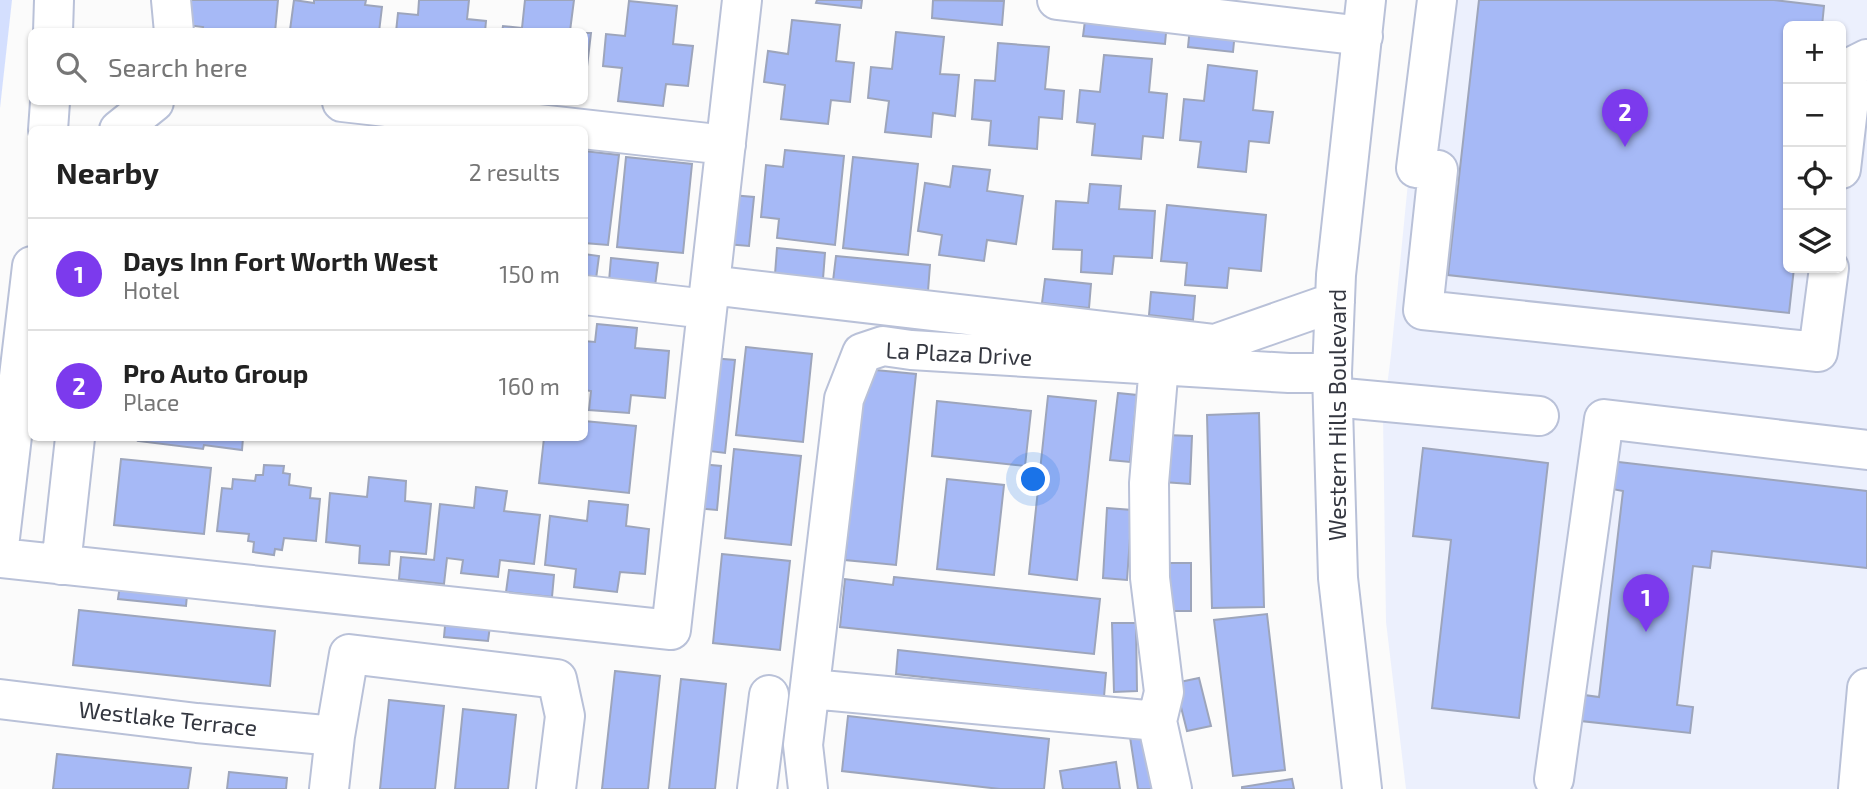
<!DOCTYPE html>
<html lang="en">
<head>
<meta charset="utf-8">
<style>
	:root { --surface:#fff; --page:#f6f6f6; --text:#222; --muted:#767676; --line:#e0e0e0; --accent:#7c3aed }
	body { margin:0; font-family:"Exo 2",sans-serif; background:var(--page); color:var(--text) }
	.controls { position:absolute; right:21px; top:21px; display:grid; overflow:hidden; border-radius:10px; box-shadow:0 2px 5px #0004 }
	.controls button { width:63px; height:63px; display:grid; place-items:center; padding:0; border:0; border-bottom:2px solid var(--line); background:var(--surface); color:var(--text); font:35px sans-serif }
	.you { position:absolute; left:1034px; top:480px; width:24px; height:24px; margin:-18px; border:5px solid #fff; border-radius:50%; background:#1a73e8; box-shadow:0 0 0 10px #1a73e833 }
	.badge { display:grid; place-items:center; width:46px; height:46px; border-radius:50%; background:var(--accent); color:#fff; font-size:23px; font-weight:700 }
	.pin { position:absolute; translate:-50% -58px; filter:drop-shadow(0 2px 4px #0008) }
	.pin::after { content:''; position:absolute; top:37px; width:24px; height:21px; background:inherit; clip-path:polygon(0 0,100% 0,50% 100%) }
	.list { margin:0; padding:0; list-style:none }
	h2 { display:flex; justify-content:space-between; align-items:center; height:91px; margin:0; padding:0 28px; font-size:30px }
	h2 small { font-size:23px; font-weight:400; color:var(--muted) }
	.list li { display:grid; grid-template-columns:46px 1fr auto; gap:21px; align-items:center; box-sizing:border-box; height:112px; padding:0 28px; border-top:2px solid var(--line) }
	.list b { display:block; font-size:26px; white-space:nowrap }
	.list p { margin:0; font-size:23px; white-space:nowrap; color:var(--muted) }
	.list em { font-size:23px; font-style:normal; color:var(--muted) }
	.icon { flex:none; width:38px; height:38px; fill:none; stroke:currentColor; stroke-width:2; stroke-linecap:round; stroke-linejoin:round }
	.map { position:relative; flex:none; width:1867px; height:789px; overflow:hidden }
	.search { position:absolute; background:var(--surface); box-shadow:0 2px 5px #0004; left:28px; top:28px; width:560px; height:77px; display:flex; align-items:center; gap:18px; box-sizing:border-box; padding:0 24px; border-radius:10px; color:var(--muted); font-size:26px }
	.panel { position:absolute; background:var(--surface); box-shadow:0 2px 5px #0004; left:28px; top:126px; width:560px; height:315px; border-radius:10px }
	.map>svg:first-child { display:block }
	.built { fill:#ecf0fd; fill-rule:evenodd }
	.green { fill:#d4dffe }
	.building { fill:#a6b9f6; stroke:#9da5bb; stroke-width:2 }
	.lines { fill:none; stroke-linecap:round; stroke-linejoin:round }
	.minor-casing { stroke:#b9c1d8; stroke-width:42 }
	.minor { stroke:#fff; stroke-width:38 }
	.labels { text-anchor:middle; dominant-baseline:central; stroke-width:7; stroke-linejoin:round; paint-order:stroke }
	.street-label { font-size:23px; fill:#343740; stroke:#fff }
</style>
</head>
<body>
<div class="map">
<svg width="1867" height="789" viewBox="0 0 1867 789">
	<rect width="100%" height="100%" fill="#fbfbfb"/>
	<!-- built -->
	<path class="built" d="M1426,0H1867V789H1406L1386,622L1383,417L1391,355ZM1788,26H1841V268H1788Z"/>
	<!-- green -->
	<path class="green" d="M0,0H12L0,108Z"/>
	<!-- building -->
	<path class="building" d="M189,0H278L275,32H202L203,27L187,25Z
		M294,0L314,3V0H366L365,5L382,7L379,32L290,30Z
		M419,0H469L467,19L486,21L485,32H396L398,13L418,15Z
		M525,0H574L570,31L575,32H502L503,26L522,28Z
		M817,0H862L861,8L816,3Z
		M933,0L1004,1L1002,25L932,18Z
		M1479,0H1774L1824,6L1822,26H1788V268H1794L1789,313L1448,275Z
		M629,1L677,6L673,44L693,46L688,86L666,84L663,106L618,101L622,68L603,66L606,34L625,36Z
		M1086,13L1167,22L1165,44L1083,36Z
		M792,20L840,25L836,61L854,63L850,102L831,100L828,124L781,119L785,85L764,82L768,51L788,54Z
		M1190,27L1235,32L1233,52L1188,47Z
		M896,32L944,37L940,74L959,75L955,116L933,113L931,137L885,132L889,101L868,98L871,67L892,69Z
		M584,33H591L586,75H584Z
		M998,43L1049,47L1045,89L1064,91L1062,119L1039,117L1037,149L989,145L991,121L972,119L975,80L995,81Z
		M1104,55L1152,59L1149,92L1167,94L1163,138L1143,136L1141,159L1092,155L1095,124L1077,122L1080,90L1100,92Z
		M1208,65L1257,71L1253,110L1273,112L1269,143L1249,141L1246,172L1198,167L1201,142L1180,140L1184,99L1204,101Z
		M785,150L844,156L835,245L777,238L779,219L761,217L766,165L783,167Z
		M584,151L619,155L608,245L584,243Z
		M626,157L692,164L683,253L617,247Z
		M853,157L918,164L908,255L843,248Z
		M953,166L990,170L987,191L1023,196L1016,244L987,240L984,261L939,255L942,235L918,231L925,183L950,187Z
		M1090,184L1121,186L1119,209L1155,211L1152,258L1114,256L1112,274L1081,272L1082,250L1053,249L1056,201L1088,203Z
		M731,195L754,197L749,246L726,244Z
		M1167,205L1266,215L1261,271L1229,268L1227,288L1185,285L1187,263L1161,261Z
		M777,248L825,253L823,279L775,274Z
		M584,254L599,256L596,279L584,278Z
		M836,256L930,265L928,291L833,281Z
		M611,258L658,263L655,286L609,281Z
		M1045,279L1091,284L1089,308L1042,303Z
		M1151,292L1195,296L1193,320L1149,315Z
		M597,324L637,328L635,348L669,351L665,398L631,395L629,413L589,410L591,391L584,390V341L595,342Z
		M746,347L812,354L803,442L736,435Z
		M711,358L735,360L725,453L701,450Z
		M865,369L916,374L896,565L845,560Z
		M1118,393L1137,395L1130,462L1110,460Z
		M1048,396L1096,401L1077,580L1029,574Z
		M937,401L1031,411L1025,466L932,456Z
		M1259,413L1264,607L1212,608L1207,415Z
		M584,421L636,426L629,493L539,483L544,438H584Z
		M1166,435L1192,436L1190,484L1163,482Z
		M139,438H243L242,450L204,445L203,449L138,441Z
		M1423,448L1548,463L1519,718L1432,708L1451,540L1413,536Z
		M734,449L801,456L791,545L725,538Z
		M121,459L211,468L204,534L114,525Z
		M1610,461L1867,491V568L1712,551L1710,568L1693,566L1677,705L1693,707L1690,733L1581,721L1584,695L1599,697L1623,491L1607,488Z
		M700,464L721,466L717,510L695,508Z
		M264,465L284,466L283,473L290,474L289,485L311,488L310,498L320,499L316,541L284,538L282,550L275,549L274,555L253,552L254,542L248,541L249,534L217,531L222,488L232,489L233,479L255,481L256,475H263Z
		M369,477L406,481L405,501L431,504L426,554L390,551L389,565L359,563L360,546L326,542L330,493L367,497Z
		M947,479L1004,485L994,575L937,569Z
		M476,487L507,491L504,511L540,515L534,564L500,560L498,577L461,573L463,560L447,558L444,584L399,579L401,557L434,560L440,504L474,508Z
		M589,501L628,505L626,526L649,529L645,574L620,572L617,592L574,587L576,569L545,565L550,516L587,521Z
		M1107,508L1132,510L1127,580L1103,578Z
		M722,554L790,561L780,650L713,643Z
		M1166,563H1191V611H1166Z
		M509,570L554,575L552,597L506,592Z
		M894,577L1100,599L1094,654L840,627L845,579L893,585Z
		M121,578L188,585L186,606L118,599Z
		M79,610L275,631L270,686L73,665Z
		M1267,614L1285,770L1233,776L1214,620Z
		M446,615L491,619L488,641L444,637Z
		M1112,623H1136L1137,691L1114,692Z
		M898,650L1106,673L1104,697L896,674Z
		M615,671L660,676L648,789H602Z
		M1199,678L1211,726L1187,731L1175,683Z
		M681,679L726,684L715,789H669Z
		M389,700L444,706L435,789H380Z
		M463,709L516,715L508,789H455Z
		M848,716L1049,739L1044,789H1000L842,771Z
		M1155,733L1163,789H1138L1130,737Z
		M57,754L191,768L188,789H53Z
		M1116,762L1120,789H1063L1060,771Z
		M229,772L287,778L286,789H227Z
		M1292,779L1294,789H1242V787Z"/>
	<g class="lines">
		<defs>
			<path id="minor" d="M171,0L174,32
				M1057,0L1363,36
				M1437,0L1416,168L1438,170L1423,310L1818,352L1829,268
				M53,32L54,0
				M342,102L726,145
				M48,130L50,102
				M119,130L154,102
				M1841,169L1853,66L1867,59
				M710,285L1215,344L1335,302
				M584,295L707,309
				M1333,397L1539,416
				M0,538L32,266
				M0,558L671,630L742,0
				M61,565L75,438
				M811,689L1157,721L1172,789
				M0,699L197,723L335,736
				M1157,721L1164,692L1150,578L1149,483L1159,365
				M1554,779L1604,419L1867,450
				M329,789L335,736L349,654L557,679L565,716L556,789
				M757,789L769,695
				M808,789L803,745L844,399L862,353L883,346L911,350L1289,373H1332
				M1362,789L1338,578L1332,373L1336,275L1366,0
				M1858,789L1867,688"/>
		</defs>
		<!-- minor casing -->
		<use href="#minor" class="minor-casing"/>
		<!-- minor -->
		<use href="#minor" class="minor"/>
	</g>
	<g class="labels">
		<!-- street labels -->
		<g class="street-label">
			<text transform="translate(959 353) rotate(3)">La Plaza Drive</text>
			<text transform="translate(1337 415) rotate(-90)">Western Hills Boulevard</text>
			<text transform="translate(168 718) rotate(6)">Westlake Terrace</text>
		</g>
	</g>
</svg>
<div class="controls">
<button>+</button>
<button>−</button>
<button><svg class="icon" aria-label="locate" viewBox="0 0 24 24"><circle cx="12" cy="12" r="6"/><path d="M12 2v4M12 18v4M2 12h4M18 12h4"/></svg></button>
<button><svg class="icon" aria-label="layers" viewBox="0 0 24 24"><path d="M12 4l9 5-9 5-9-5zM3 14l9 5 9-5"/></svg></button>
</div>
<div class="you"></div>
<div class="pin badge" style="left:1646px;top:632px">1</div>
<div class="pin badge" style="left:1625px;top:147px">2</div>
<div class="search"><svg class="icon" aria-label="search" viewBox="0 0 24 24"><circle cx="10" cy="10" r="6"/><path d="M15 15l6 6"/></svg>Search here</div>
<section class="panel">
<h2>Nearby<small>2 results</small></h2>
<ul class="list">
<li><span class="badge">1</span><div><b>Days Inn Fort Worth West</b><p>Hotel</p></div><em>150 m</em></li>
<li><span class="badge">2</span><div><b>Pro Auto Group</b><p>Place</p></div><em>160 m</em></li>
</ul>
</section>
</div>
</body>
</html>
